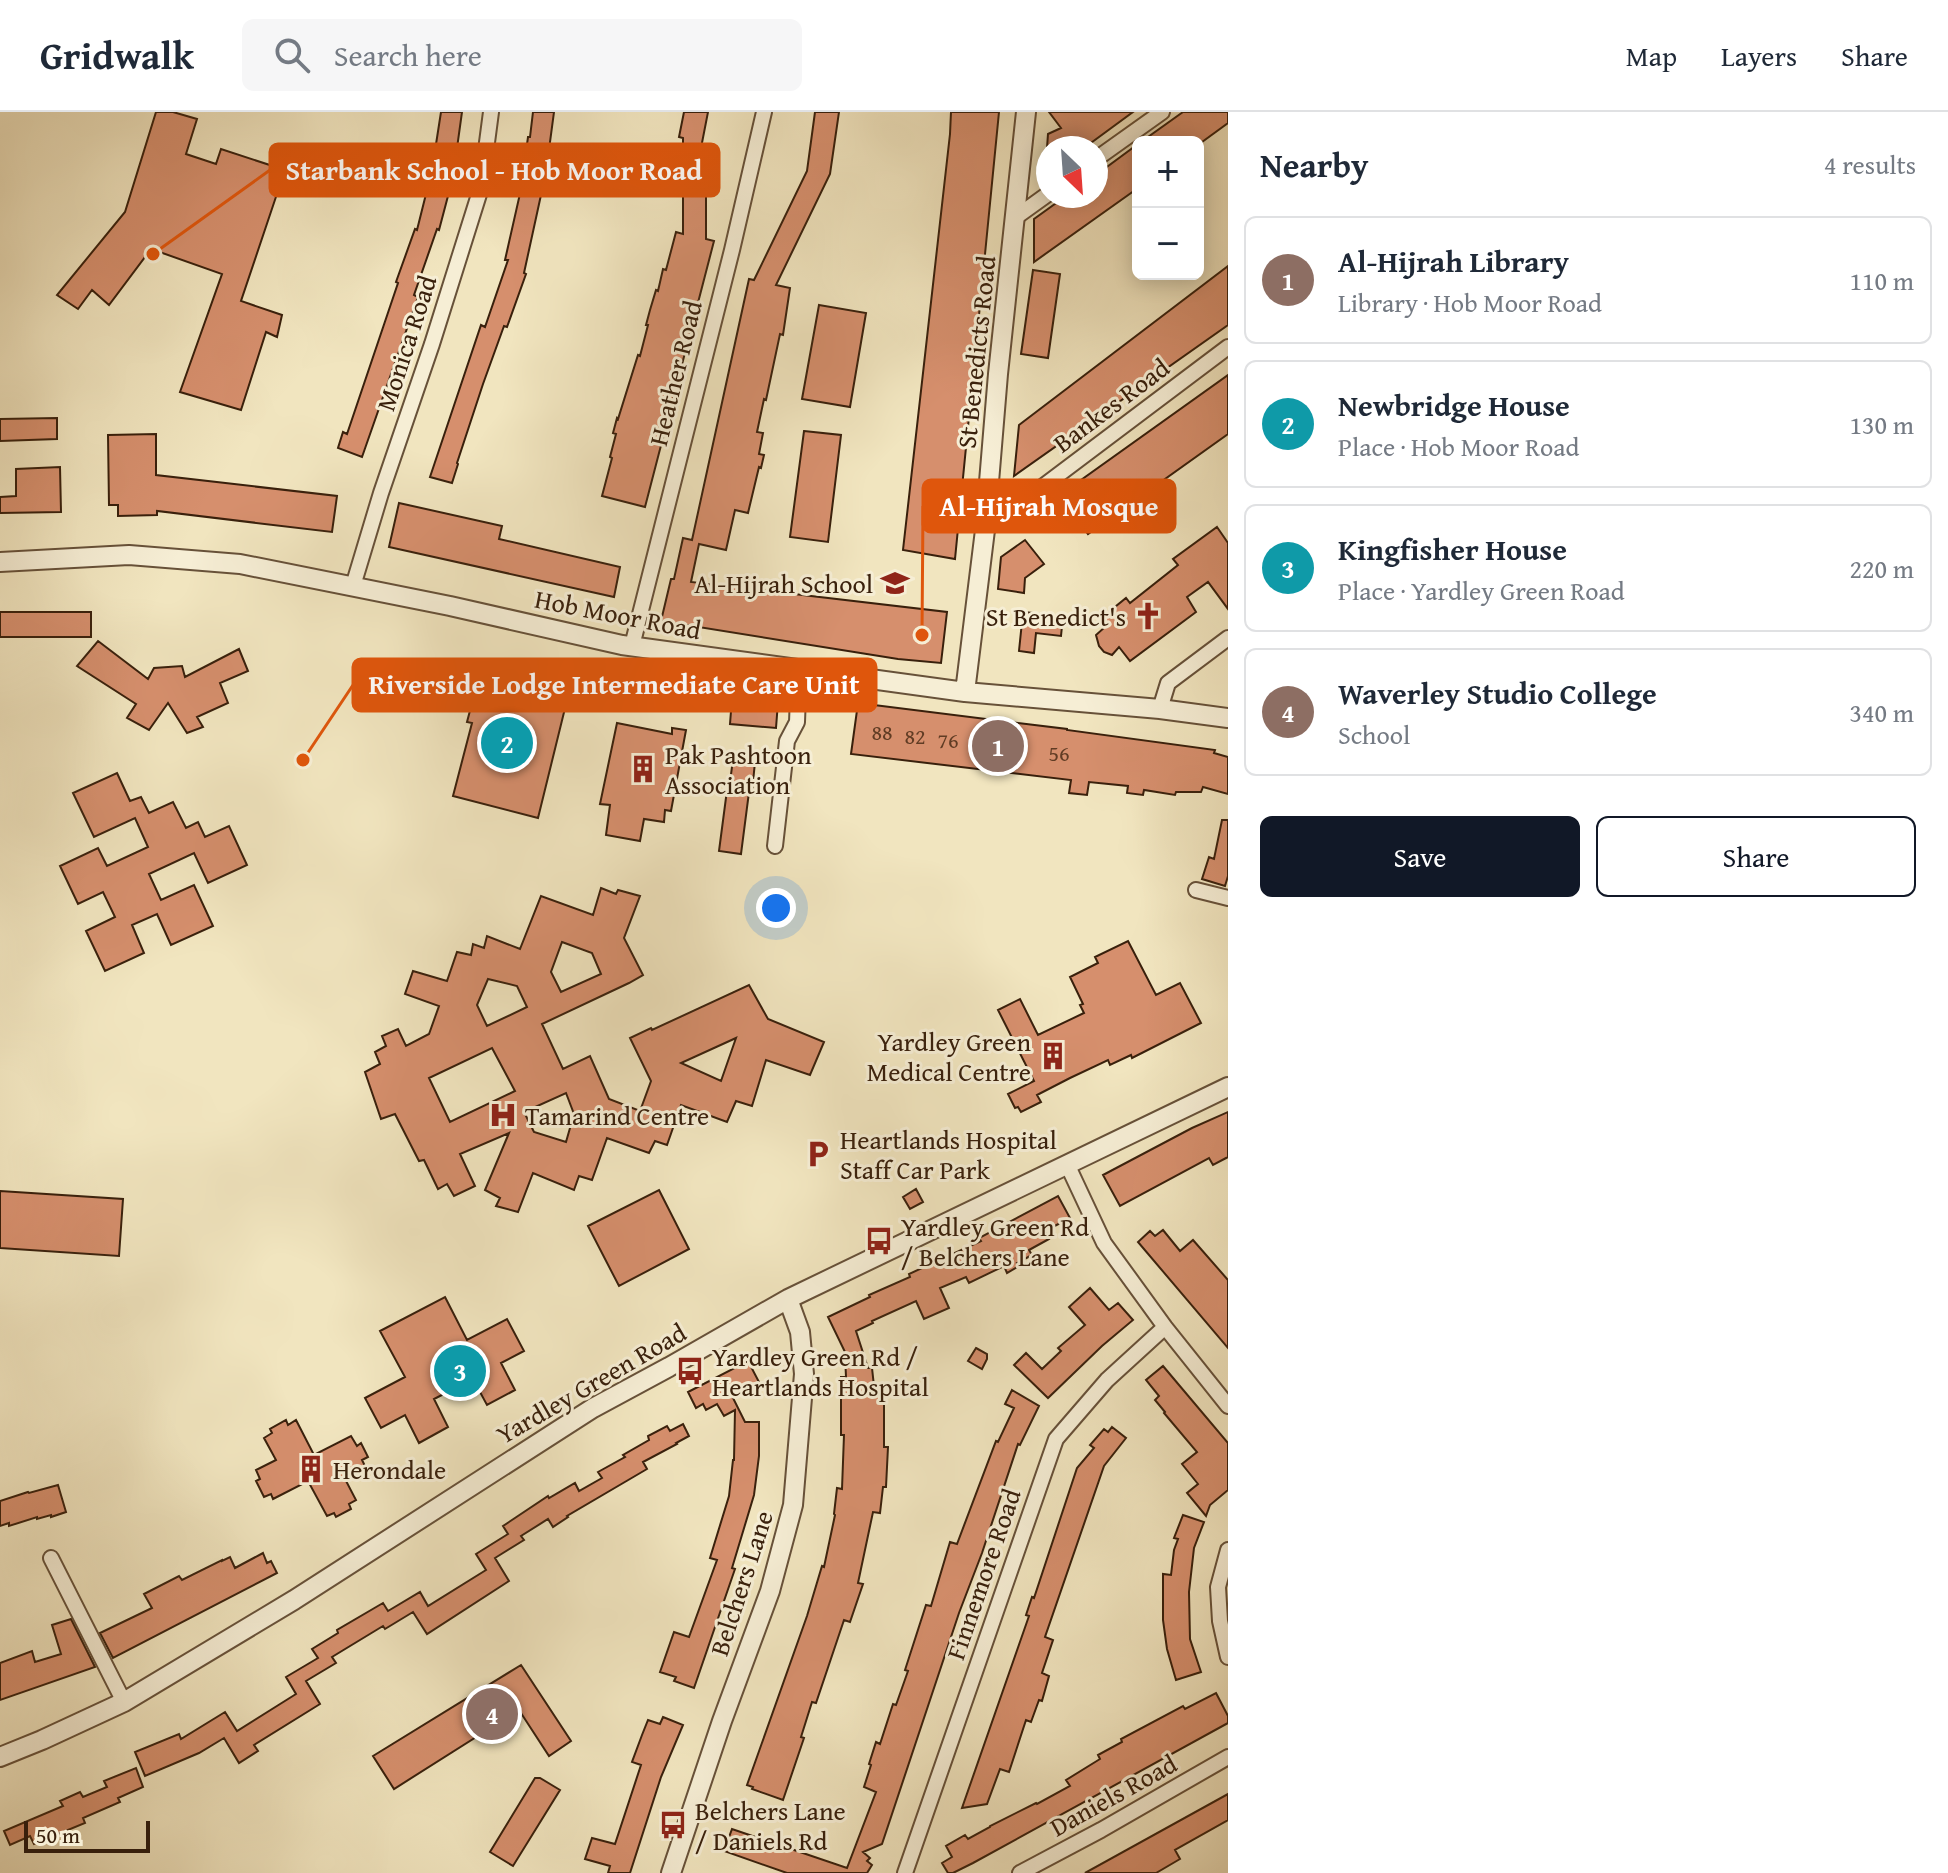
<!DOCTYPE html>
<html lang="en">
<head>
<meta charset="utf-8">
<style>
	:root { --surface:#fff; --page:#f6f6f7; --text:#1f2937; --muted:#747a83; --line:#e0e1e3; --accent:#111827 }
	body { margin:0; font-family:"Gentium Book Plus",serif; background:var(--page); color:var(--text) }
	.controls { position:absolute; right:24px; top:24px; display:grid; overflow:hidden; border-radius:12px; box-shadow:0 4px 20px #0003 }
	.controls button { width:72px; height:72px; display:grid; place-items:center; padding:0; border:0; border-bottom:2px solid var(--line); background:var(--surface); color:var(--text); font:40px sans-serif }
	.compass { position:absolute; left:1036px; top:24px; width:72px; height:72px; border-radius:50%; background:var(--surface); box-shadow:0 4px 20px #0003; rotate:155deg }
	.scale { position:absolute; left:24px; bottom:20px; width:126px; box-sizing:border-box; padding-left:8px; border:4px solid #39200c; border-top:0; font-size:22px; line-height:28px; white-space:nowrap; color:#39200c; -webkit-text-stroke:6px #f6eed5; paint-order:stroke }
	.you { position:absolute; left:776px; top:796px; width:28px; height:28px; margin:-20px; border:6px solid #fff; border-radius:50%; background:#1a73e8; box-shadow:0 0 0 12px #1a73e833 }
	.badge { display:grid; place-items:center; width:52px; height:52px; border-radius:50%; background:var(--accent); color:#fff; font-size:26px; font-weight:700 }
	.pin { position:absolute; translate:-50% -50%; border:4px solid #fff; box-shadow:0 2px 8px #0006 }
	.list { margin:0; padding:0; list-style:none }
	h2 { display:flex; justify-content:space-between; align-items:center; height:104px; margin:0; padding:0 32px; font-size:34px }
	h2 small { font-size:26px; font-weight:400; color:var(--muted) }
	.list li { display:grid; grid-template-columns:52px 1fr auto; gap:24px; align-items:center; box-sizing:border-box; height:128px; margin:0 16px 16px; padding:0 16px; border:2px solid var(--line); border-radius:12px }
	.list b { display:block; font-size:30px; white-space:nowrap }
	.list p { margin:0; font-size:26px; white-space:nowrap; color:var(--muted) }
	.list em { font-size:26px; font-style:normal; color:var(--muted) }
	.actions { display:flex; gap:16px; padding:24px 32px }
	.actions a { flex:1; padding:18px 0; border:2px solid var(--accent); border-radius:12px; text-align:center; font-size:28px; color:var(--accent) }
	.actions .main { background:var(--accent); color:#fff }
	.icon { flex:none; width:44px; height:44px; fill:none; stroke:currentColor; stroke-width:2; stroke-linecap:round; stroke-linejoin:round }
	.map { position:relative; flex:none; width:1228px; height:1761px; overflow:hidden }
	header { display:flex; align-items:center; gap:48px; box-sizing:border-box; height:112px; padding:0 40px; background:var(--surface); border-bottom:2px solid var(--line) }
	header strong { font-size:38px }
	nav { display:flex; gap:44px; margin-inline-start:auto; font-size:28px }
	.search { width:560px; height:72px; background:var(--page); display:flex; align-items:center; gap:20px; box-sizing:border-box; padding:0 28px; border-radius:12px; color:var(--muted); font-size:30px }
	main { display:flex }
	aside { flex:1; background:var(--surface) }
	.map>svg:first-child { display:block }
	.building { fill:#d68f6d; stroke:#39200c; stroke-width:2; fill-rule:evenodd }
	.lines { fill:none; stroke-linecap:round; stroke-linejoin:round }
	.minor-casing { stroke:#675139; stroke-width:18 }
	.tertiary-casing { stroke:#675139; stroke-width:22 }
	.minor { stroke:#f6eed5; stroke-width:14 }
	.tertiary { stroke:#f6eed5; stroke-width:18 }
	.labels { text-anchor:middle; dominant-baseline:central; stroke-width:6; stroke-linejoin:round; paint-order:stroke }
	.number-label { font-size:22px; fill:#603c24 }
	.street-label { font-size:26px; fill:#39200c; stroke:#f6eed5 }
	.poi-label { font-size:26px; fill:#39200c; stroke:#f6eed5; text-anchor:start }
	.leader { fill:none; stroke:#df560c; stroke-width:3 }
	.callout-dot { fill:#df560c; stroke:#f6eed5; stroke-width:3 }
	.callout { fill:#df560c; stroke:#df560c; stroke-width:3 }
	.callout-label { font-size:28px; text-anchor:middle; font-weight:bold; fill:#fff }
</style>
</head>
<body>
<header>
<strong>Gridwalk</strong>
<div class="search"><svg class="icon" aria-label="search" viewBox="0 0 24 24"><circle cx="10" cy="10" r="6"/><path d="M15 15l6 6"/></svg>Search here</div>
<nav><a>Map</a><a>Layers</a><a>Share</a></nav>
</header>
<main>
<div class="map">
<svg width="1228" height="1761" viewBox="0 0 1228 1761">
	<rect width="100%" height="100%" fill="#f1e5bf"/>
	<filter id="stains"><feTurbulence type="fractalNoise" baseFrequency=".0025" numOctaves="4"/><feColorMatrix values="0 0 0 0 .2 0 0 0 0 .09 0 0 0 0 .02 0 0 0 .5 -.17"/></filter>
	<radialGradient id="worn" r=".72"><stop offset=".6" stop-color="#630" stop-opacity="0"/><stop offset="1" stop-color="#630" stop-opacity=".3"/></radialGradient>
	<!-- building -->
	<path class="building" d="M156,0H173L197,7L186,42L216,52L221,37L285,58L241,189L282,203L277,225L266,220L241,298L180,280L222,162L151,137L109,193L92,178L78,197L57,183L125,100Z
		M441,0H462L453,65L439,118L437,117L414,183L418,185L362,345L338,336L343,320L347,322L398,171L396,170L415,117L417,118L432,58Z
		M533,0H554L546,60L524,161L526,162L507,215L504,214L483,272L457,351L458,352L452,371L430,365L481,213L485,215L508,148H505L526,55L524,54L528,25H530Z
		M684,0H708L701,36H706V127L714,129L645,395L602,384L612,346L610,345L616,322L613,321L617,306L618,307L638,243L640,244L648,213H646L650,198L656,178L658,179L663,157L666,158L676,120L683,122V26L679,25Z
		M815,0H839L830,62L776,173L790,176L783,223L780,222L766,288L764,287L757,320L763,321L759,342L764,343L761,356L759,355L748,401L735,398L726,438L699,432L691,470L947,500L941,551L898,547L661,509L671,467H674L683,426L692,428L749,167L754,168L807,59Z
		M951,0H999L955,447L903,438L950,22Z
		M1049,0H1133L1084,36H1047L1048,22L1061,16Z
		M1183,0H1228V11L1202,30H1141Z
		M1138,32V76L1034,150V107L1066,84H1096V63Z
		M1228,154V213L1014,364L1019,313Z
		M1033,158L1060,162L1048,246L1021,242Z
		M819,193L866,201L850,295L802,287Z
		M1228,263V322L1088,422L1060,383Z
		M57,306V327L0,329V307Z
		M804,319L841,323L828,430L790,425Z
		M156,322V363L337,384L332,420L157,399V403L118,404V393H109L108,323Z
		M60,355L61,400L0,401V385L16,384V357Z
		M399,391L502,414L499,427L620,455L614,485L389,435Z
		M1217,415L1228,431V497L1208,470L1187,485L1196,500L1130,549L1119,535L1112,543L1104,540L1099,534L1096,523L1105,515L1099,508L1126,486L1130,491L1178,453L1173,447Z
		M1025,428L1044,452L1025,466L1024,481L998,477L1001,445Z
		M0,500H91V525H0Z
		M1023,500L1063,504L1061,524L1036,521L1034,541L1019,539Z
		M98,529L148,567L154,556L182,554L185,565L239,537L248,559L220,571L228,591L197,605L203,615L187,621L168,591L149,618L127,606L136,592L77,554Z
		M481,557L569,580L538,706L453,684L472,611L467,610Z
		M732,586L778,590L776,616L730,612Z
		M858,591L1067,617V618L1215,638L1214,641L1228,645V682L1203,675L1201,680H1176L1175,683L1144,678L1143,683L1127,681L1128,674L1089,670L1087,683L1069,681L1071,668L851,642Z
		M617,611L672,622V616L686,618L671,699L665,698L664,710L644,707L640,729L606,723L610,693L600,692Z
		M733,647L755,650L752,680H749L741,742L719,739L727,678H729Z
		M117,661L130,689L141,685L149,701L173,690L186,716L198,710L205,725L229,714L247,753L208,771L194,741L149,762L161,788L194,773L213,814L171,833L157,802L132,813L144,841L105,859L86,819L115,805L103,780L78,792L60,754L98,736L107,754L148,735L135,706L94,725L73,681Z
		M1222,708H1228V764L1225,774L1202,767L1209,745L1214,747Z
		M601,776L616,782L618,778L640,784L624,826L643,863L629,871L542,912L563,957L590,944L609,987L640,999L651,969L630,926L651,916L652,918L749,873L768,907L824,930L810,963L766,948L752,994L736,989L727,1010L681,993L667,1033L655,1029L649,1041L607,1026L592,1068L579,1064L574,1078L533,1061L518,1100L496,1094L500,1086L485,1078L509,1021L460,1042L475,1074L454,1084L447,1072L438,1077L424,1048L419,1049L395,1002L381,1007L365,960L380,952L375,940L386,934L382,924L398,917L406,934L429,922L439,894L405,882L413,859L447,869L457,840L471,843L473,832L484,836L487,824L520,837L541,784L593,803ZM562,830L592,841L601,862L561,880L551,860ZM488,867L517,874L527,895L487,914L477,893ZM736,926L721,969L681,951ZM492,936L515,979L450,1010L429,966ZM566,981L574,1002L566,1030L534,1020L524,1000Z
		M1128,829L1156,883L1180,871L1201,911L1132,946L1131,943L1110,953L1108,948L1070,966L1037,983L1041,990L1021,1000L1018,995L1015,996L1008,982L1034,969L998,898L1020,887L1038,923L1084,901L1080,893L1083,892L1070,865L1098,851L1095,845Z
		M1228,1000V1045L1213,1053L1209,1046L1120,1094L1103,1063L1192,1016Z
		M916,1077L923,1090L910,1097L903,1085Z
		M659,1078L689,1137L619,1174L588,1114Z
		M0,1079L123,1087L119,1144L0,1136Z
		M1058,1084L1070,1106L1045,1119L1049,1127L1029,1138L1032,1143L1017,1151L1019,1154L1007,1161L1004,1154L969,1171L966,1165L940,1176L949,1196L924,1207L916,1189L872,1209L873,1211L856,1219L868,1256H872L874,1274H884V1335H888L886,1375H883L880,1401L873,1400L858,1471L863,1472L850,1510L844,1508L843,1511L816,1591L812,1590L801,1625L804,1626L783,1688L752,1677L753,1675L747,1673L807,1504L822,1454L824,1455L835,1403L834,1402L837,1376L842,1377L844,1323H841V1265H846L845,1243L846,1242L828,1205L870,1185L869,1183L910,1165L909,1162L981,1129L979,1126Z
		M1163,1118L1180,1139L1193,1128L1228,1168V1236L1138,1130L1150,1119L1155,1124Z
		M1090,1176L1109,1198L1118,1191L1133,1208L1102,1234L1048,1286L1014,1253L1026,1241L1042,1257L1061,1239L1058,1236L1085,1213L1069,1195Z
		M445,1185L467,1228L507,1207L524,1239L501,1251L515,1278L487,1293L473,1267L434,1287L448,1315L419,1331L405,1303L381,1316L365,1286L405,1265L380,1219Z
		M976,1236L987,1242V1247L982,1257L968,1249Z
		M748,1249L759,1270L732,1284L745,1310H759V1344L754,1383L732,1456L735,1457L694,1576L674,1569L676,1565L660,1560L674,1520L689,1525L717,1448L710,1446L729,1384L733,1348H734L735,1298L724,1304L717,1292L706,1298L703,1292L696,1296L688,1280Z
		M1163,1254L1228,1331V1378L1210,1393L1206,1404L1187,1381L1198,1372L1182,1352L1197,1340L1164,1301L1165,1300L1155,1288L1159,1284L1146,1268Z
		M1012,1278L1039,1294L1020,1333L1018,1332L982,1441L959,1501L882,1732L863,1740L870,1746L867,1749L872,1753L867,1761H787L724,1739L732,1717L847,1756L876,1680L864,1675L871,1653L869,1652L876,1630L880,1632L893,1592L896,1593L908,1559L905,1558L926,1493L931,1494L950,1430L957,1432L996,1329L998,1330L1014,1296L1005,1292Z
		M286,1308L288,1313L296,1308L314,1343L351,1324L357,1334L361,1331L368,1345L362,1348L366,1356L345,1367L356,1388L349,1392L351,1397L336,1405L334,1401L327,1404L308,1369L273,1387L271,1382L264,1385L256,1369L260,1367L256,1358L276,1348L264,1326L272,1321L270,1317Z
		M683,1312L689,1324L676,1331L677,1332L643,1350L647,1357L567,1404L568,1405L553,1415L548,1407L521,1424L524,1428L495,1446L509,1469L427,1522L413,1500L385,1517L383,1514L332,1545L336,1551L306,1569L320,1592L254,1633L258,1639L239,1651L224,1626L199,1641L145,1664L135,1640L179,1622L181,1627L225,1600L237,1619L296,1582L286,1565L318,1546L312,1537L338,1521L337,1518L383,1491L388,1499L420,1480L428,1494L486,1458L476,1442L508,1422L503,1414L548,1384L549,1386L575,1371L579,1379L602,1366L598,1360L625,1345L623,1343L649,1328L648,1324L667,1314L670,1319Z
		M1112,1315L1126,1326L1104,1354L1045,1525L1053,1528L1042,1561L1049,1564L1042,1589L1039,1588L1031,1610L1026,1608L1009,1660L1000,1657L987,1692L962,1696L1029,1504L1026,1503L1032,1485L1034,1486L1077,1356L1094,1336L1090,1333L1104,1317L1108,1320Z
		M58,1373L66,1400L51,1405V1403L37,1407V1405L9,1414V1411L0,1414V1389L28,1380L29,1381Z
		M1183,1403L1204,1410L1194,1436L1189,1480L1190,1527L1201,1560L1176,1568L1167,1537L1163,1508V1462L1171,1463L1174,1438L1178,1427L1174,1426Z
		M263,1441L267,1451L271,1449L277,1461L113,1546L100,1521L152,1496L144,1482L179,1464L182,1468L222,1448V1449L230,1445L235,1456Z
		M71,1507L95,1555L0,1588V1551L32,1539L35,1550L61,1542L52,1513Z
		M521,1553L571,1629L549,1644L519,1598L394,1677L373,1644Z
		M1216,1581L1228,1604V1611L973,1751L953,1761H948L942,1751L952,1745L946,1734L965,1723L968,1727L990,1715V1714L1036,1691L1037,1692L1070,1674L1066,1668L1100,1647L1098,1643L1122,1630L1121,1627L1183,1594L1185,1597Z
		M663,1605L683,1613L661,1665L630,1761H608L610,1754L585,1747L592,1726L615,1732L641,1653L632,1650L642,1623L648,1608L660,1612Z
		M136,1656L143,1675L118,1686L120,1690L83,1706L85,1711L34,1732L30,1724L10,1733L4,1719L63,1694L60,1689L80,1680L83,1685L107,1675L104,1669Z
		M535,1666H540L560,1678L513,1754L490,1740Z
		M1228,1682V1708L1175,1738L1180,1747L1156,1761H1085Z"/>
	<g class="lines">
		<defs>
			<path id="minor" d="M1096,47L1162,0
				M1016,105L1048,82
				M985,418L1228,235
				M353,474L381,381L432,232L481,76L491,0
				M632,534L732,138L764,0
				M1160,597L1168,571L1228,526
				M775,734L787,629L797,610L799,557
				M1196,778L1228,786
				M1067,1052L1104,1131L1165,1215L1228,1294
				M1228,1438L1218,1475L1220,1509L1228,1545
				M51,1446L124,1590
				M905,1761L1056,1327L1107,1268L1165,1215
				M1020,1761L1101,1718L1228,1645"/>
			<path id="tertiary" d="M0,450L129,443L240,452L450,494L622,533L965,580L1160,597L1228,606
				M965,580L985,418L998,262L1026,0
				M0,1645L42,1628L124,1590L294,1488L593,1296L669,1255L788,1187L1228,975
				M671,1761L722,1609L770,1479L793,1393L804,1262L800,1220L788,1187"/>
		</defs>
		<!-- minor casing -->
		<use href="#minor" class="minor-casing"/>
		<!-- tertiary casing -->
		<use href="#tertiary" class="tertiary-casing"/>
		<!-- minor -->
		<use href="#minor" class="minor"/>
		<!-- tertiary -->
		<use href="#tertiary" class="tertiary"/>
	</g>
	<!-- icons -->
	<defs>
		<symbol id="school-bare" viewBox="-9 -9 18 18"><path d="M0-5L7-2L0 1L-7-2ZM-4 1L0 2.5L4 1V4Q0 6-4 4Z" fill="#8f2418" stroke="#f6eed5" stroke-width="2.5" paint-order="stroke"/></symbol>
		<symbol id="church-bare" viewBox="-9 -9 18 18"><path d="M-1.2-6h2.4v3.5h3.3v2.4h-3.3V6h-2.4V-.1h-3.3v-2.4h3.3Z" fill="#8f2418" stroke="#f6eed5" stroke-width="2.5" paint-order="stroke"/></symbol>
		<symbol id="building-bare" viewBox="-9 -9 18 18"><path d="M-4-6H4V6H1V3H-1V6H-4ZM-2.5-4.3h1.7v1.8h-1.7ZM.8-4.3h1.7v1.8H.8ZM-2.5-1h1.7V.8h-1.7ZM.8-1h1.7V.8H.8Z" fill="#8f2418" stroke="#f6eed5" stroke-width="2.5" paint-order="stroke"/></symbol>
		<symbol id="hospital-bare" viewBox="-9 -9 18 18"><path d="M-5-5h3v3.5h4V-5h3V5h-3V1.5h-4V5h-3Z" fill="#8f2418" stroke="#f6eed5" stroke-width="2.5" paint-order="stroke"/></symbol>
		<symbol id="parking-bare" viewBox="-9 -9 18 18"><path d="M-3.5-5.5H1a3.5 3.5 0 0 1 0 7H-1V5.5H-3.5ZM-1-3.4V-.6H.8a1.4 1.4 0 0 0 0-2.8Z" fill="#8f2418" stroke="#f6eed5" stroke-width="2.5" paint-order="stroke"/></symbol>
		<symbol id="bus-bare" viewBox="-9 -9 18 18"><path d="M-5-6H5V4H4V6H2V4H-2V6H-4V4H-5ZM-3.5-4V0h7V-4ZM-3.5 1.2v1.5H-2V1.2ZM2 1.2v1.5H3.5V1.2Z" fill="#8f2418" stroke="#f6eed5" stroke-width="2.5" paint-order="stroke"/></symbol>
	</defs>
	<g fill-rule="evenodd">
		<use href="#school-bare" x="875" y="451" width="40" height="40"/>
		<use href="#church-bare" x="1128" y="484" width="40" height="40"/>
		<use href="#building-bare" x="623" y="637" width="40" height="40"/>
		<use href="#building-bare" x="1033" y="924" width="40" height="40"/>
		<use href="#hospital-bare" x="483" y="983" width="40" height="40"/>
		<use href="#parking-bare" x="798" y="1022" width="40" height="40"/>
		<use href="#bus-bare" x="859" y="1109" width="40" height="40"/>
		<use href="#bus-bare" x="670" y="1239" width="40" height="40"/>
		<use href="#building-bare" x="291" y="1337" width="40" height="40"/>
		<use href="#bus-bare" x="653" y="1693" width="40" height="40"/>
	</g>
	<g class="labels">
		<!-- number labels -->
		<g class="number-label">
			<text x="882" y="620">88</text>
			<text x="915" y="624">82</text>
			<text x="948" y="628">76</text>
			<text x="1059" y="641">56</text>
		</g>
		<!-- street labels -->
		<g class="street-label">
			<text transform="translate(406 231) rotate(-72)">Monica Road</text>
			<text transform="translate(976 240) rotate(-84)">St Benedicts Road</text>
			<text transform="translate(675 261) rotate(-76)">Heather Road</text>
			<text transform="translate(1111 293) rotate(-37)">Bankes Road</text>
			<text transform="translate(618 502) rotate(11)">Hob Moor Road</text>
			<text transform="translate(591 1271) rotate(-30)">Yardley Green Road</text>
			<text transform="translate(983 1462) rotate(-71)">Finnemore Road</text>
			<text transform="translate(741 1471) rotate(-72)">Belchers Lane</text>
			<text transform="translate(1113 1683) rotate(-29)">Daniels Road</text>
		</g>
		<!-- poi labels -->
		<g class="poi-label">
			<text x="873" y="471" text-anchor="end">Al-Hijrah School</text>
			<text x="1126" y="504" text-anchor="end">St Benedict's</text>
			<text x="665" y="642">Pak Pashtoon<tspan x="665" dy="30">Association</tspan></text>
			<text x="1031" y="929" text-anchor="end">Yardley Green<tspan x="1031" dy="30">Medical Centre</tspan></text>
			<text x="525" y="1003">Tamarind Centre</text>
			<text x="840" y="1027">Heartlands Hospital<tspan x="840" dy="30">Staff Car Park</tspan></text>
			<text x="901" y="1114">Yardley Green Rd<tspan x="901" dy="30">/ Belchers Lane</tspan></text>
			<text x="712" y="1244">Yardley Green Rd /<tspan x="712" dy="30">Heartlands Hospital</tspan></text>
			<text x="333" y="1357">Herondale</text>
			<text x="695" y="1698">Belchers Lane<tspan x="695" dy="30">/ Daniels Rd</tspan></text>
		</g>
	</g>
	<!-- callouts -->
	<path class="leader" d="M153 142L270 58M922 523L923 394M303 648L353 573"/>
	<g class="callout-dot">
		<circle cx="153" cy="142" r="8"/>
		<circle cx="922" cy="523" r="8"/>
		<circle cx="303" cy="648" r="8"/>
	</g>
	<g class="callout">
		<rect x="270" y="32" width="449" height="52" rx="8"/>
		<rect x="923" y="368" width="252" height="52" rx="8"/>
		<rect x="353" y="547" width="523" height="52" rx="8"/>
	</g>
	<g class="callout-label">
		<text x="494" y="68">Starbank School - Hob Moor Road</text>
		<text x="1049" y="404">Al-Hijrah Mosque</text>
		<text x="614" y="582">Riverside Lodge Intermediate Care Unit</text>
	</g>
	<rect width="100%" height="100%" filter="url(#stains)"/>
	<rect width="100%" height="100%" fill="url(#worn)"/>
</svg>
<div class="controls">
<button>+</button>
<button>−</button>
</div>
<svg class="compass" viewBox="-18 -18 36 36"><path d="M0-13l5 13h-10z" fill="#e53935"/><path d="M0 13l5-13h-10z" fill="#747a83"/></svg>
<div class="scale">50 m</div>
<div class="you"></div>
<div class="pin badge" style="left:998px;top:634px;background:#8d6e63">1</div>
<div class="pin badge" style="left:507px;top:631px;background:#0f9aa8">2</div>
<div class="pin badge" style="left:460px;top:1259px;background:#0f9aa8">3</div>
<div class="pin badge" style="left:492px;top:1602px;background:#8d6e63">4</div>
</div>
<aside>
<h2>Nearby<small>4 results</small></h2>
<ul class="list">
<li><span class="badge" style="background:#8d6e63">1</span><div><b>Al-Hijrah Library</b><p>Library · Hob Moor Road</p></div><em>110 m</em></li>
<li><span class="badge" style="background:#0f9aa8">2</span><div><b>Newbridge House</b><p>Place · Hob Moor Road</p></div><em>130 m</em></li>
<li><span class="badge" style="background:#0f9aa8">3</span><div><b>Kingfisher House</b><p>Place · Yardley Green Road</p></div><em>220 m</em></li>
<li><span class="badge" style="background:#8d6e63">4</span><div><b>Waverley Studio College</b><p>School</p></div><em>340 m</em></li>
</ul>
<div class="actions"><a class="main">Save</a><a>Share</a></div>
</aside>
</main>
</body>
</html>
